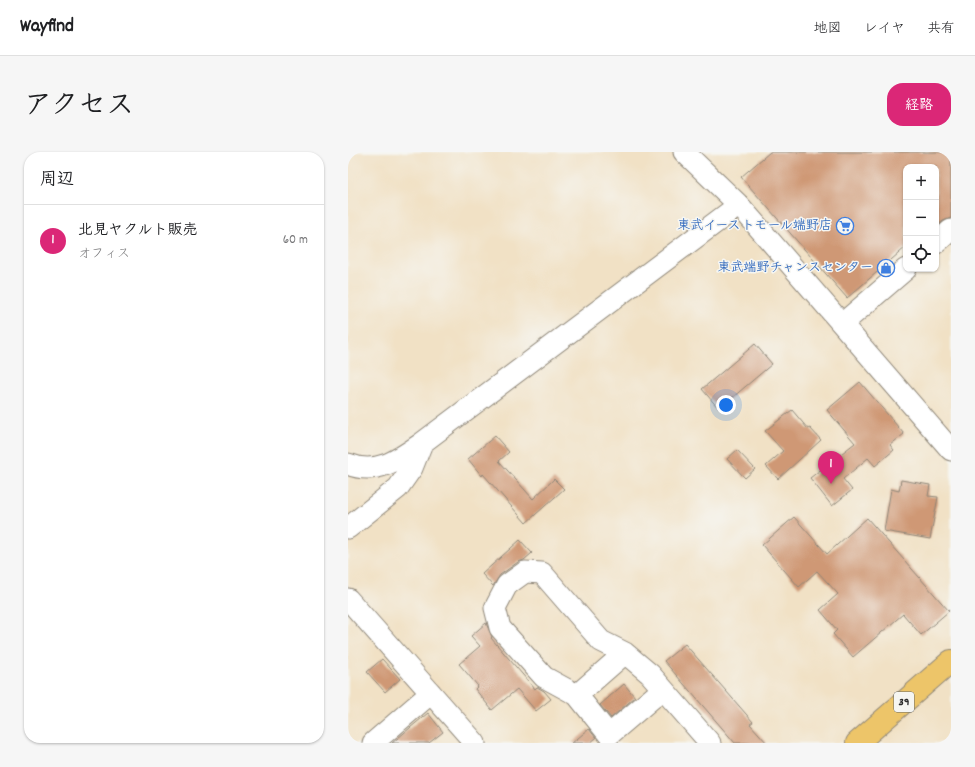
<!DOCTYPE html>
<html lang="ja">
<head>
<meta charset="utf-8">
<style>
	:root { --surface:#fff; --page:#f6f6f6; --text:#202124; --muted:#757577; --line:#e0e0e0; --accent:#db2777 }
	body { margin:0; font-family:Dekko,"Klee One",sans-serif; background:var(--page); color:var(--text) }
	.controls { position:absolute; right:12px; top:12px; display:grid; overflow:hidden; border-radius:8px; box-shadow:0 1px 3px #0004 }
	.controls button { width:36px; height:36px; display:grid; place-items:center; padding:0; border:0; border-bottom:1px solid var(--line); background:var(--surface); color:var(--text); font:20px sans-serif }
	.you { position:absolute; left:378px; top:253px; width:14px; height:14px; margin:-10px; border:3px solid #fff; border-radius:50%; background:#1a73e8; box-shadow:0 0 0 6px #1a73e833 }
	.badge { display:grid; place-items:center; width:26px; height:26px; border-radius:50%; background:var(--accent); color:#fff; font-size:13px; font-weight:700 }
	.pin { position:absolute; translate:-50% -33px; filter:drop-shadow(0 1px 2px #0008) }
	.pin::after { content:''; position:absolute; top:21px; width:14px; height:12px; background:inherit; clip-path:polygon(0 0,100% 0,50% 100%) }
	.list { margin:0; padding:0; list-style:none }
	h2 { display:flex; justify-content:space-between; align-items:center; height:52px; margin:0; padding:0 16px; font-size:17px }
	h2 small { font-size:13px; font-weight:400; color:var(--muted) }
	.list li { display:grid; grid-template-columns:26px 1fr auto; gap:12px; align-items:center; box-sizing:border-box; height:72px; padding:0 16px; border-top:1px solid var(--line) }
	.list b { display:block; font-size:15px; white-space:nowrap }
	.list p { margin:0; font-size:13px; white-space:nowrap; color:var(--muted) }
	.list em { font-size:13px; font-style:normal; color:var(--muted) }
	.icon { flex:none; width:22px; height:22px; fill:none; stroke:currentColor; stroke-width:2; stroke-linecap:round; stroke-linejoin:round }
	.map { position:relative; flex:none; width:603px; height:591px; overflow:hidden; border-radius:16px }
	header { display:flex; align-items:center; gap:24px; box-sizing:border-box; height:56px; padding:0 20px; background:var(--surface); border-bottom:1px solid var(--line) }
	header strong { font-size:19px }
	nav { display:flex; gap:22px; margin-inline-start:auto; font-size:14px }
	.intro { display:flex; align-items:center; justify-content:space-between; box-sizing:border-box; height:96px; padding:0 24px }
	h1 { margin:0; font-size:28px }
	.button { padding:10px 18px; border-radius:16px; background:var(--accent); color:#fff; font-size:14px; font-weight:700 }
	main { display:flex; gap:24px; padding:0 24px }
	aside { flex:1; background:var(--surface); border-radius:16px; box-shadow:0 1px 3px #0004 }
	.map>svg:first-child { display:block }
	.building { fill:#cf9874 }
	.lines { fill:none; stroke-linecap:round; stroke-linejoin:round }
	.minor-casing { stroke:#8e8678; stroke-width:23 }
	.highway-casing { stroke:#8e8678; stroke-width:24 }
	.minor { stroke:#fff; stroke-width:21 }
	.highway { stroke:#edc569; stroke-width:22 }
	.labels { text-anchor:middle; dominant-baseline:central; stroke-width:3; stroke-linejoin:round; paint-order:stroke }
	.shield { fill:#f6f6f2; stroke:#686867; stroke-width:1 }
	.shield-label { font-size:12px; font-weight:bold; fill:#2b2b2b }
	.shop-label { font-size:13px; font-weight:bold; fill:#366cbe; stroke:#f6f6f2; text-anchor:end }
</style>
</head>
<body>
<header>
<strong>Wayfind</strong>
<nav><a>地図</a><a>レイヤ</a><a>共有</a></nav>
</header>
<div class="intro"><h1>アクセス</h1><a class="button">経路</a></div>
<main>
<aside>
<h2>周辺<small></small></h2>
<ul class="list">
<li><span class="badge">1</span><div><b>北見ヤクルト販売</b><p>オフィス</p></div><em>60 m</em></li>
</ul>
</aside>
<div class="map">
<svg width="603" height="591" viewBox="0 0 603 591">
	<rect width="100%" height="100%" fill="#f6f6f2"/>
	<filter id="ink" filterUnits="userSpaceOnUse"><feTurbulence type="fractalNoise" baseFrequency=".025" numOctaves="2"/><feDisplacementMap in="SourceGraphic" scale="8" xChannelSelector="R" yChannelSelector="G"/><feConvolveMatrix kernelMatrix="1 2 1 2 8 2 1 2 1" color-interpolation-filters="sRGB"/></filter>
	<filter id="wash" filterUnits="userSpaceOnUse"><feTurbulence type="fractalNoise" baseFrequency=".012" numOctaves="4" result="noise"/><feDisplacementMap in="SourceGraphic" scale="16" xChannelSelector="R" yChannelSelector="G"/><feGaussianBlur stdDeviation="0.9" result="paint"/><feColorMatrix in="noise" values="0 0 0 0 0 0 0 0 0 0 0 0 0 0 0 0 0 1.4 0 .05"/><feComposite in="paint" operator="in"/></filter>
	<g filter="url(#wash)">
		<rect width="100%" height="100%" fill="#f1e1c5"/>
		<g id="blocks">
			<!-- building -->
			<path class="building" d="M422,0H603V66L595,69L588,75V15H558V95L499,146L393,25Z
				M407,192L424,212L371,257L354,237Z
				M512,230L556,282L542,293L546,298L527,314L520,306L495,327L504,338L484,354L462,326L507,291L479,258Z
				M444,258L460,277L462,276L473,288L430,327L418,314L435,299L417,279Z
				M147,284L161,300L151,309L185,347L206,327L216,337L178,371L135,322L134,324L120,307Z
				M389,298L407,317L397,326L379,307Z
				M553,328L582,333L580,344L590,345L582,387L536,379L543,337L551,339Z
				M446,365L479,402L519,366L601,459L573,483L555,462L505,505L485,482L489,478L472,458L490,442L469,419L451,435L414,393Z
				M172,388L184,401L176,408L170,410L152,423L145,434L134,422Z
				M138,471L144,485L143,486L187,537L189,535L196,539L203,547L188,559L169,537L144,558L127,537L130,534L111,512L132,494L123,484Z
				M337,492L405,570L402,572L419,591H387L316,509Z
				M34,507L52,527L37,540L19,520Z
				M276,532L287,545L263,566L252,553Z
				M80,561L95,580L81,591H44Z
				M241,577L248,586L242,591H224Z"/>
		</g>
	</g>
	<g filter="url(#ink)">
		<use href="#blocks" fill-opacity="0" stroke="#8e8678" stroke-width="1"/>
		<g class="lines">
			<defs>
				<path id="minor" d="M336,0L391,53L603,298
					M588,91L603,78
					M494,172L558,117
					M0,312C29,324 51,307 74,291L391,53
					M0,376L50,336L64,316L74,291
					M0,447L127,591
					M277,501L229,543L196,525L152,476L147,456L159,433L177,420L194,421L253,489L277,501L302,522L362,591
					M229,543L261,583L315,537
					M25,591L83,541"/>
				<path id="highway" d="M509,591L603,509"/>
			</defs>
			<!-- minor casing -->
			<use href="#minor" class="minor-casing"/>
			<!-- highway casing -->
			<use href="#highway" class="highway-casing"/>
			<!-- minor -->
			<use href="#minor" class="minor"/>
			<!-- highway -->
			<use href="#highway" class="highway"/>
		</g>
	</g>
	<!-- icons -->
	<defs>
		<symbol id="supermarket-ring" viewBox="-11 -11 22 22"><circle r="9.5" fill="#f6f6f2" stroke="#3f7fe0" stroke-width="1.5"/><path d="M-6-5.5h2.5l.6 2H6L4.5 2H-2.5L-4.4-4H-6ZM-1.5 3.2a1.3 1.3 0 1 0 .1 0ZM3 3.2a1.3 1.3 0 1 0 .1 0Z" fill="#3f7fe0"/></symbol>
		<symbol id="shop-ring" viewBox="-11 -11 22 22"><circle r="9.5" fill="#f6f6f2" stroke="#3f7fe0" stroke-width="1.5"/><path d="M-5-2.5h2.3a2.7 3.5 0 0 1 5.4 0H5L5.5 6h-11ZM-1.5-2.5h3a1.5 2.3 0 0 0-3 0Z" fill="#3f7fe0"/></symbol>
	</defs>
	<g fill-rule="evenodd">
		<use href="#supermarket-ring" x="487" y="64" width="20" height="20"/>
		<use href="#shop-ring" x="528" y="106" width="20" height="20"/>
	</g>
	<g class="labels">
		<!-- shield labels -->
		<rect class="shield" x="546" y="540" width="20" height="20" rx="3"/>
		<g class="shield-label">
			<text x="556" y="550">39</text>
		</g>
		<!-- shop labels -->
		<g class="shop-label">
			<text x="484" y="74">東武イーストモール端野店</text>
			<text x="525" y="116">東武端野チャンスセンター</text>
		</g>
	</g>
</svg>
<div class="controls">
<button>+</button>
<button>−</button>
<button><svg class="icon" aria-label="locate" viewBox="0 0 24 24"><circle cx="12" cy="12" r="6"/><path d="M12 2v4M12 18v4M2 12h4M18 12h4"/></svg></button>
</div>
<div class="you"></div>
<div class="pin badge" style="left:483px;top:332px">1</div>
</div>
</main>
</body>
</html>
